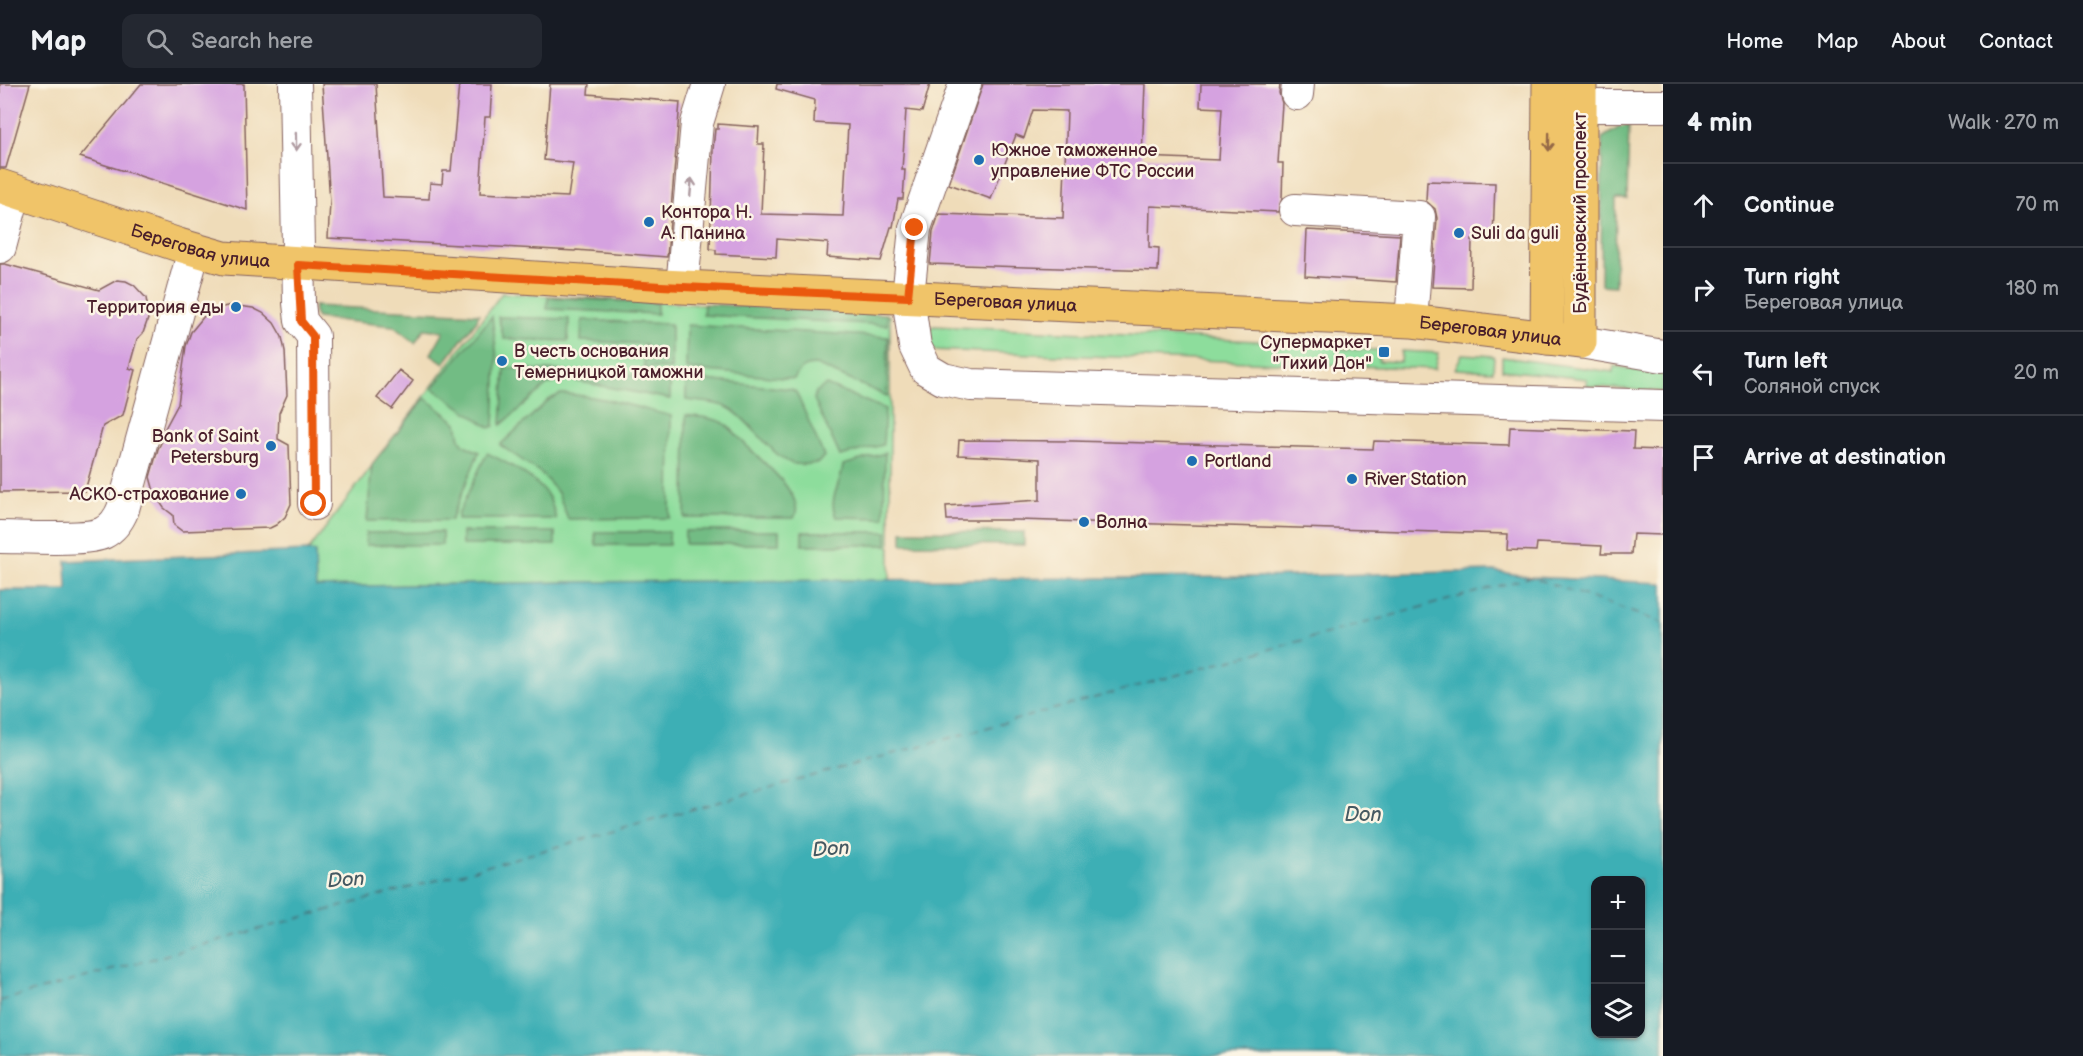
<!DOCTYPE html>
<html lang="en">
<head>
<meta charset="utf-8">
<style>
	:root { --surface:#171b24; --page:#242831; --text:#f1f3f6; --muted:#9ea1a6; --line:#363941 }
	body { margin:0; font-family:"Balsamiq Sans",sans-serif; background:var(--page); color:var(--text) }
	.controls { position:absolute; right:18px; bottom:18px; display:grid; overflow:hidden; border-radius:12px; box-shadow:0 2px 4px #0004 }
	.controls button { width:54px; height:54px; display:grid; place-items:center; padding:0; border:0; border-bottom:2px solid var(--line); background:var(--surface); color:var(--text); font:30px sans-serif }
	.stop { position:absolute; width:18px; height:18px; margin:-14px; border:4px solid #ea580c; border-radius:50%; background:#fff }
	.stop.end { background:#ea580c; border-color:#fff; box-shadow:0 2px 6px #0008 }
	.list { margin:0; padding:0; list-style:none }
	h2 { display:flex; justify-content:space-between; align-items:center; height:78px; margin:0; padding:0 24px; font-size:26px }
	h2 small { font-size:20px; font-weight:400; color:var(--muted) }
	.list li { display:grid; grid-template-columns:39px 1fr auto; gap:18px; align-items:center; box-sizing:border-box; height:84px; padding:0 24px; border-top:2px solid var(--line) }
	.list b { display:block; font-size:22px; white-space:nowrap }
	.list p { margin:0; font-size:20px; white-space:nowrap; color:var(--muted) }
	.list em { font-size:20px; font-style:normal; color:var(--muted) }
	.icon { flex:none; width:33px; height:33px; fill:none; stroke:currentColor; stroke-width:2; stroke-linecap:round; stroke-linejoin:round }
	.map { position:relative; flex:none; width:1663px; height:972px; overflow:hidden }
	header { display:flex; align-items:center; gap:36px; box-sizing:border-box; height:84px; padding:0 30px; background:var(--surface); border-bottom:2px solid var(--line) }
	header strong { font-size:28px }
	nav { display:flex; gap:33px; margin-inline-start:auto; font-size:21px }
	.search { width:420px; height:54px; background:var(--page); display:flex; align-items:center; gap:15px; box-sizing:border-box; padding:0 21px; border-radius:12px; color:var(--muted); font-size:22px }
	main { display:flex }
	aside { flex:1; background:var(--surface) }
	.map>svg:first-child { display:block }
	.green { fill:#8ddd9c; stroke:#6c7e64; stroke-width:1.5 }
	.forest { fill:#72bc84; stroke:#5e6e58; stroke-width:1.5 }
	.water { fill:#3dafb5; stroke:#446770; stroke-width:1.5; fill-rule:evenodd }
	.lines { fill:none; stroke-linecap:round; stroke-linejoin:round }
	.ferry { stroke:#455962; stroke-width:1.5; stroke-dasharray:8 6; stroke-linecap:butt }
	.building { fill:#d5a2e0 }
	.minor-casing { stroke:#84615d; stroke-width:34 }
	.major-casing { stroke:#84615d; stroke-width:35 }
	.minor { stroke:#fff; stroke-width:32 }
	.major { stroke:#f0c469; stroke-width:33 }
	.oneway { stroke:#ae9aa0 }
	.oneway2 { stroke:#956947 }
	.route { stroke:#ea580c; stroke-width:8 }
	.poi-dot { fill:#1f6fb2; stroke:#fcf5e5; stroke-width:2 }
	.labels { text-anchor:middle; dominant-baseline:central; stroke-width:5; stroke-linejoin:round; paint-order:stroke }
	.poi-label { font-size:18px; fill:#4a1f2b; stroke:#fcf5e5; text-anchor:start }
	.street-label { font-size:18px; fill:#4a1f2b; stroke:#fcf5e5 }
	.water-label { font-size:20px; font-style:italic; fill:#455962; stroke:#fcf5e5 }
</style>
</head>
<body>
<header>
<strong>Map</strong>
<div class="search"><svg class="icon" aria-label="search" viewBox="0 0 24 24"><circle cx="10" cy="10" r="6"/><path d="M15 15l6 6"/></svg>Search here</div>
<nav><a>Home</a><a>Map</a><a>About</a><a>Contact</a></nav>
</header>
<main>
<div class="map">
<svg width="1663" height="972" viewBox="0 0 1663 972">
	<rect width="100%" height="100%" fill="#fcf5e5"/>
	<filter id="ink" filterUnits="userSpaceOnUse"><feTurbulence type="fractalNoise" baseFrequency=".0167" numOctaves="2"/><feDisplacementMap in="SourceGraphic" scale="12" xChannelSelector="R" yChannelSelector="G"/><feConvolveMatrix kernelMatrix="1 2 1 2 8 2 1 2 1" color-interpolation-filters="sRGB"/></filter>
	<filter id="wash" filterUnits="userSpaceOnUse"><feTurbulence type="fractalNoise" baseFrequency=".008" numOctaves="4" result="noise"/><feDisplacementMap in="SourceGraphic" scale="24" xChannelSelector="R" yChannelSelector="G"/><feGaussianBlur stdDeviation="1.35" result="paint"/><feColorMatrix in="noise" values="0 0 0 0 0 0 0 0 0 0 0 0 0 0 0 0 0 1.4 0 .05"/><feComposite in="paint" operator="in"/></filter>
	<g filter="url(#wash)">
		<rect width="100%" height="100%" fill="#efdcb9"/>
		<!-- green -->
		<path class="green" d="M502,209L890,232V497L570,498L315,503V469L308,467Z
			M934,242L1342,261V265L1379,266V277L1401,278L1402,267L1439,269L1435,285L929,266L923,244L928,245Z
			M1462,270L1494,272L1493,287L1455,285Z
			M1502,273L1613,288L1614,282L1663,290V308L1587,302V295L1502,286Z"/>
		<!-- forest -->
		<path class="forest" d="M1629,42L1627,115H1616L1615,202L1601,201L1602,54L1620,43Z
			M548,213L657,219V230L547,225Z
			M704,220L887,230V241L703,231Z
			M314,222L479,230L477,236L444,279L431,270L444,247L424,245L415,259L393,242L317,234L314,229Z
			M492,232L497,274L494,342L490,344L433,304Z
			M498,233L569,235L568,257L504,255Z
			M582,236L671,240V285L644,284L645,260L581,257Z
			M687,241L888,253L887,312L816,281C804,281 800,285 794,295L686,285Z
			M505,284L566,287V295L547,301L501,341Z
			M576,288L670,293V315L575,297Z
			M686,294L791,305L796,308L824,372L818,379C809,380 799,382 791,379C771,371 752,339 732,326C720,318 700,318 686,316Z
			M826,301L885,325L883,361L840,372L814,315L816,308Z
			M561,310C598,311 635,323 671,332L670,434L568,435L558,409L542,390L500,361L550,315Z
			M425,314L457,339L460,355L464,361L479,368L451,436L367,437L372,380Z
			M686,331C698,333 711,333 722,338C732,344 738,353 746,361C759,375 808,413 794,434H685Z
			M487,369C509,380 534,392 548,412C552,418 554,428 556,435H458V430Z
			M885,369L884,434L836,433C827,417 842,397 843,381Z
			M685,447H779V460H685Z
			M902,447L1024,448V461L902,460Z
			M442,448V461H366V449Z
			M462,448H555V461H462Z
			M595,448H669V461H596Z
			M802,448H887V461H802Z"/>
		<!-- water -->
		<path class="water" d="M308,467L315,468L316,503L570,498L1249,493L1494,487L1531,493L1663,499V972H0V506H67L66,477ZM1596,796H1640V950H1596Z"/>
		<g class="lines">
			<!-- ferry -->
			<path class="ferry" d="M0,917L1531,493L1663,539"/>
		</g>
		<g id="blocks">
			<!-- building -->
			<path class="building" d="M0,0H30L6,84H0Z
				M141,0H244L247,126L80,73Z
				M322,0H376L383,113L429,115L430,99L442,100L443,87H451L459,0H492L490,33H485L480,109L568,113L573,79L544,76L550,0H589L588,10L680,18L667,173L576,166L575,167L328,154L330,118Z
				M777,0H930L922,28L906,26L902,86H905L903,115H898L893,143H891L881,177L827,173L828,159L777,155L776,173L716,170V166L710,165L713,66L715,45H718V40L759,43L758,60H764L761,130L843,132L848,41L814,39L815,16L776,5Z
				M983,0H1145L1142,73L1219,76L1222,24L1200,23L1201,0H1280L1279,9L1282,19L1278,79H1283L1282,115L1278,128L1150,122L1149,163L1159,164L1158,187L930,180L933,148L939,130L1063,134L1067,27L1033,26L1024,54L1016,51L991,115L949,100Z
				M1427,97L1495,99L1493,155H1472L1471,204L1432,203L1437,134L1435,125L1426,117Z
				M1307,146L1400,151L1396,198L1305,192Z
				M0,180H5L99,206L117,196L126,197L134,201L146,214L149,232L143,249L137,255L129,284L135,286L123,331L103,342L85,407L0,408Z
				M231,221L253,224L263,229L274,239L282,253L285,267L287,311L279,329L278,355L289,361L291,420L285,433L276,441L270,444L182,447L174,441L173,431L164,424L155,411L150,393L158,365L164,353L163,348L178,320L186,262L191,248L205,231L215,225Z
				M399,286L413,297L392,325L377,314Z
				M1510,343L1634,347L1633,365L1663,366V451L1633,450L1631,470H1601L1602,462L1537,459L1536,467L1507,466L1508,450L1018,436H947L946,422L1040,416V375L958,371L959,356L1073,357L1373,365L1374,357L1509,361Z"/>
		</g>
	</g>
	<g filter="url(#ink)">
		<use href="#blocks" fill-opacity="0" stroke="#84615d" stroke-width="1.5"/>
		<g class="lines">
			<defs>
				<path id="minor" d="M295,0L299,219L301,237L313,252L314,420
					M965,0L915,144L908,213L915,262L926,285L943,295L971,301L1663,322
					M1297,10L1298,0
					M1579,22H1663
					M1295,126L1419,133L1411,237
					M0,163L15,107
					M682,203L697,39L709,0
					M1580,258L1663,272
					M0,453C21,453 87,457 103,449C113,444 119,435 123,425L194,166"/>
				<g id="major">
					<path id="s1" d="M0,102L179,161L224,174L661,202L1411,237L1580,258V0"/>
					<path d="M1547,254L1549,0"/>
				</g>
			</defs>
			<!-- minor casing -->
			<use href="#minor" class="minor-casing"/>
			<!-- major casing -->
			<use href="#major" class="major-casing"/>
			<!-- minor -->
			<use href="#minor" class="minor"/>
			<!-- major -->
			<use href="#major" class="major"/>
		</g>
		<!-- one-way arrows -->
		<defs><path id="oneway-shaft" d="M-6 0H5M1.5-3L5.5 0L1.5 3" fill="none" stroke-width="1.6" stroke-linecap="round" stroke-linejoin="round" transform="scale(1.5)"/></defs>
		<g class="oneway">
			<use href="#oneway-shaft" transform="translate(296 58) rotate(89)"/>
			<use href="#oneway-shaft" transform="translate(691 103) rotate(-85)"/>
		</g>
		<use class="oneway2" href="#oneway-shaft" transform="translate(1549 58) rotate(91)"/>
	</g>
	<g class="lines" filter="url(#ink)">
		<!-- route -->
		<path class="route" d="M314,420L313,252L301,237L298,181L661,202L908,213L915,144"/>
	</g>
	<!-- markers -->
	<g class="poi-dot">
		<circle cx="979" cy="76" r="6"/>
		<circle cx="649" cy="138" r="6"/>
		<circle cx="1459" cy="149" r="6"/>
		<circle cx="236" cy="223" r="6"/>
		<rect x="1378" y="262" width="12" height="12" rx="3"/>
		<circle cx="502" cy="277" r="6"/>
		<circle cx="271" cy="362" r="6"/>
		<circle cx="1192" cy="377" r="6"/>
		<circle cx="1352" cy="395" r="6"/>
		<circle cx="241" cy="410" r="6"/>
		<circle cx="1084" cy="438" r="6"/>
	</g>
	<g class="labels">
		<!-- poi labels -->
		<g class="poi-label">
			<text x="991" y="66">Южное таможенное<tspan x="991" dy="21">управление ФТС России</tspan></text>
			<text x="661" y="128">Контора Н.<tspan x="661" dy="21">А. Панина</tspan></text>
			<text x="1471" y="149">Suli da guli</text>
			<text x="224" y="223" text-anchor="end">Территория еды</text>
			<text x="1372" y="258" text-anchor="end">Супермаркет<tspan x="1372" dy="21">"Тихий Дон"</tspan></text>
			<text x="514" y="267">В честь основания<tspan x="514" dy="21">Темерницкой таможни</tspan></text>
			<text x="259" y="352" text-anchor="end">Bank of Saint<tspan x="259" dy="21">Petersburg</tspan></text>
			<text x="1204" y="377">Portland</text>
			<text x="1364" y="395">River Station</text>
			<text x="229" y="410" text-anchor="end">АСКО-страхование</text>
			<text x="1096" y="438">Волна</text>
		</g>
		<!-- street labels -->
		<g class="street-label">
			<text transform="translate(1580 129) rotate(-90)">Будённовский проспект</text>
			<text stroke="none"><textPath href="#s1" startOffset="210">Береговая улица</textPath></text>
			<text stroke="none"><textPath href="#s1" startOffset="1018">Береговая улица</textPath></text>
			<text stroke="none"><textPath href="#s1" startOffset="1504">Береговая улица</textPath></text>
		</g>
		<!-- water labels -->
		<g class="water-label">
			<text x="1363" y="731">Don</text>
			<text transform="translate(831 765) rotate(-4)">Don</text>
			<text transform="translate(346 796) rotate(-4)">Don</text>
		</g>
	</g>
</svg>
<div class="controls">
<button>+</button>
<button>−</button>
<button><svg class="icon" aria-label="layers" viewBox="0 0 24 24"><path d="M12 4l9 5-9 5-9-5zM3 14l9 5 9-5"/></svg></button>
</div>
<div class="stop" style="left:314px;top:420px"></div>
<div class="stop end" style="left:915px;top:144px"></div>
</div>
<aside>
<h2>4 min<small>Walk · 270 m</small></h2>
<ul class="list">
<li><svg class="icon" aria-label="ahead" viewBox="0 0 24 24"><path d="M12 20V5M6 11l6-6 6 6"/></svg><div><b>Continue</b></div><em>70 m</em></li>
<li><svg class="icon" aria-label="right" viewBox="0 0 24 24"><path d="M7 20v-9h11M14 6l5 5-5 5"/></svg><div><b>Turn right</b><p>Береговая улица</p></div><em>180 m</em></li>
<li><svg class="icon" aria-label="left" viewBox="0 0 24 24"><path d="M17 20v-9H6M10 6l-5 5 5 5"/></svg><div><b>Turn left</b><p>Соляной спуск</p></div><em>20 m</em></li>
<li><svg class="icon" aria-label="arrive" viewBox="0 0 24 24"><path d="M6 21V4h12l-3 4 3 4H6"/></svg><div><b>Arrive at destination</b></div></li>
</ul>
</aside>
</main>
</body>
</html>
